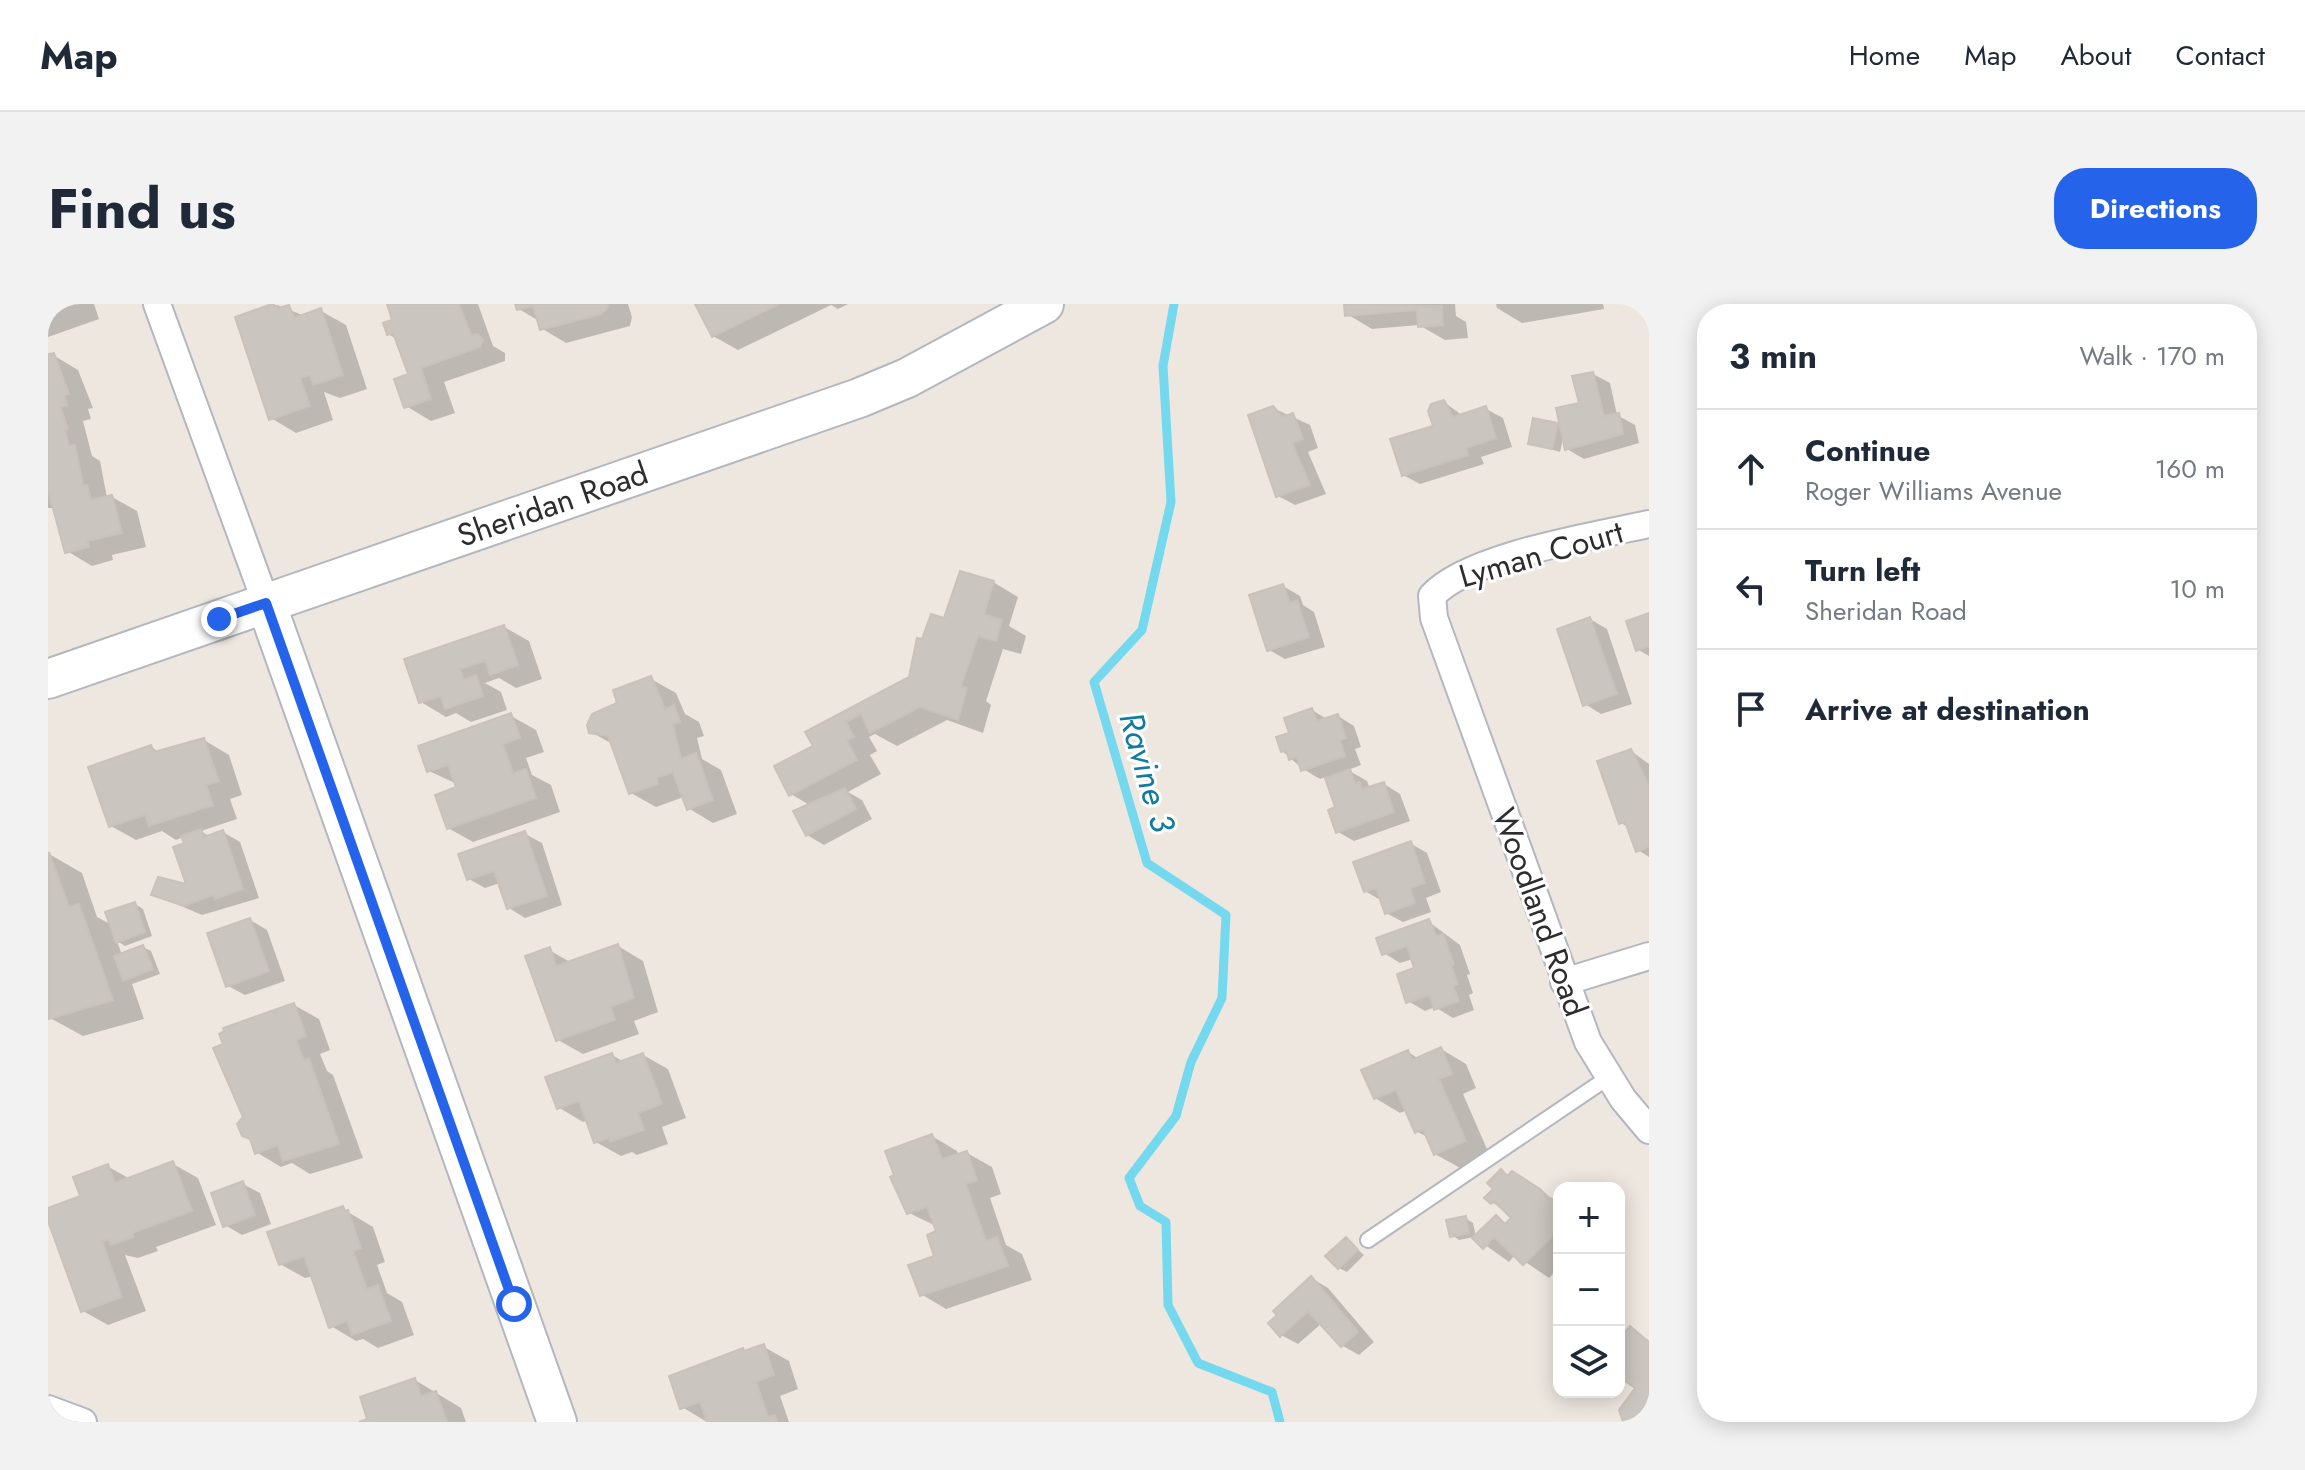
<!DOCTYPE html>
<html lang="en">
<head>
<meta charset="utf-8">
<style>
	:root { --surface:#fff; --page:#f2f2f3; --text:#1f2937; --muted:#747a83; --line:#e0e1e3; --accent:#2563eb }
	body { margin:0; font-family:Jost,sans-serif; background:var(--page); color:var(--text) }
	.controls { position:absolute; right:24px; bottom:24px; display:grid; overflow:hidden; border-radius:16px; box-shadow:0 4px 20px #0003 }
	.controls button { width:72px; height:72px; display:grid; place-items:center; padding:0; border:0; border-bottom:2px solid var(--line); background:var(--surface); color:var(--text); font:40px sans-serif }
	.stop { position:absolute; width:24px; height:24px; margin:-18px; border:6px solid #2563eb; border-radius:50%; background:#fff }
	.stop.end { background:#2563eb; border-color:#fff; box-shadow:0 2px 8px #0008 }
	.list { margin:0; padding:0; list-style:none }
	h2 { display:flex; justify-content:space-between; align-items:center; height:104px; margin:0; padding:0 32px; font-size:34px }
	h2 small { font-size:26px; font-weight:400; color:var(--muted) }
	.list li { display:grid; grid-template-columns:52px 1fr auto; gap:24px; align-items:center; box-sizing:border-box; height:120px; padding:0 32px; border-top:2px solid var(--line) }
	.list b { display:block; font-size:30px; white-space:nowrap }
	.list p { margin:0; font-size:26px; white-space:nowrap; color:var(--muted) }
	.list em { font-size:26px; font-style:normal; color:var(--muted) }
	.icon { flex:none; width:44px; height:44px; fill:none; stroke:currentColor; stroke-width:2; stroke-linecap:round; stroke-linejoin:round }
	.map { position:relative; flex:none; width:1601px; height:1118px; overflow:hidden; border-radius:32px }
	header { display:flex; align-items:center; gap:48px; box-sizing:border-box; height:112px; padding:0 40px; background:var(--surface); border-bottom:2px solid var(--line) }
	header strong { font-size:38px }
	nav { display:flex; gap:44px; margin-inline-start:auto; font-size:28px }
	.intro { display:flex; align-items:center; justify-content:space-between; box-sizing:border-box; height:192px; padding:0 48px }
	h1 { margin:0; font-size:56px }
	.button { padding:20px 36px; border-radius:32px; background:var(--accent); color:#fff; font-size:28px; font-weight:700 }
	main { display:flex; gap:48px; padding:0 48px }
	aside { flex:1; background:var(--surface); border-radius:32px; box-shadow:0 4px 20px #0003 }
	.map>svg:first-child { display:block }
	.shadow { fill:#0003 }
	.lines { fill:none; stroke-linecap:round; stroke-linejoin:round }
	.stream { stroke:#74d9ef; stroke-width:9 }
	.building { fill:#cac5be; stroke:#cac2b9; stroke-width:2 }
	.lane-casing { stroke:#b3b7c0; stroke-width:18 }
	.street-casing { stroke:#b3b7c0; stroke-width:30 }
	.secondary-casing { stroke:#b3b7c0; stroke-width:42 }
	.lane { stroke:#fff; stroke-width:14 }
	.street { stroke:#fff; stroke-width:26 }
	.secondary { stroke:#fff; stroke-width:38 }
	.route { stroke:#2563eb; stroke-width:10 }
	.labels { text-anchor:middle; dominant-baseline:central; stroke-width:6; stroke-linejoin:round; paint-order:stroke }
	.street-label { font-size:32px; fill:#2d2d2d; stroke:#fff }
	.water-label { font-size:34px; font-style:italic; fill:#0e7ba0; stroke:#fff }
</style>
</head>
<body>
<header>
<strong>Map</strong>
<nav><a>Home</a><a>Map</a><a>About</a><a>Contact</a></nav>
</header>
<div class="intro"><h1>Find us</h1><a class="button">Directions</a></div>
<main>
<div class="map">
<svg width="1601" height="1118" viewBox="0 0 1601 1118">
	<rect width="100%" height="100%" fill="#eee7e0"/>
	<!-- shadow -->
	<path class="shadow" d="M0,0H46L51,15L0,33Z
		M345,0H430L445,42L457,49V57L396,78L407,109L383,117L358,102L363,71L350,36L340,30L347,18Z
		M469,0H580L584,13L582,22L518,39L493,24L491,17L471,5Z
		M650,0H800L790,5L783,1L690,46L665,32Z
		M1299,0H1407L1408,12L1418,18L1420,34L1397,36L1371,21L1324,25L1299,10Z
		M1448,0H1555L1556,5L1474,19L1449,4Z
		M229,1L257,12L273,7L298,21L319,85L292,94L276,88L285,116L248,129L223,114L189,14Z
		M5,51L30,66L45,104L40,105L43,115L35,117L44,152L52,157L59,194L64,193L89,207L98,243L64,251L65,256L44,262L19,247L9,204H0V52Z
		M1545,70L1562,79L1569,111L1587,121L1591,139L1536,155L1519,145L1516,130L1512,148L1482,139L1509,121L1514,124L1533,100Z
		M1396,98L1415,112L1438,105L1455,114L1464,143L1433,153L1436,160L1372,180L1355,171L1387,123Z
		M1225,104L1262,121L1270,144L1260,148L1278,190L1247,201L1230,192Z
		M945,278L970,293L961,322L978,332L973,350L955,345L938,397L943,401L935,429L899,416L849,442L827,430L821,433L829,447L822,451L833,470L800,488L814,496L824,515L776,541L759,531L763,502L743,490L768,443L760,428L863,374L876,338Z
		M1235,282L1252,292L1255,301L1266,308L1277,343L1237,355L1221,346Z
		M1601,311V352L1589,345Z
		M1542,315L1559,325L1584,400L1553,410L1537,400Z
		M456,323L481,337L494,375L468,384L451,374L437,379L453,388L459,406L423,418L408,409L398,413L373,398Z
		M603,375L628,389L637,410L651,418L656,432L649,434L654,455L673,466L689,510L665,519L640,504L636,493L608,503L583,489L566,441L543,428Z
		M1264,406L1280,416L1290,412L1306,422L1313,443L1307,445L1313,461L1300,466L1319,477L1322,485L1336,480L1352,490L1362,517L1306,537L1290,528L1289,505L1278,473L1272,475L1255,465L1234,447Z
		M463,412L488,426L496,448L478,454L484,471L503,481L512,508L425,538L400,524L409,480L381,467Z
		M156,436L181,451L194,491L182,495L189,515L153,527L162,533L175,528L192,538L211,594L154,611L105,590L139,584L127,544L138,540L136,533L128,536L114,527L88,536L63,522L103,443L113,449Z
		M1583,447L1601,460V553L1590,546L1582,524L1573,519Z
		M477,530L494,539L514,601L477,614L461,604L452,579L437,584L421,575Z
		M1362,539L1379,549L1393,588L1378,594L1383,608L1355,618L1338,609L1334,597L1317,587Z
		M1,550L34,569L49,613L64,621L87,600L95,605L104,632L77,642L69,637L74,651L95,643L103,647L112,670L84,680L96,715L35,732L2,714Z
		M202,616L219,626L237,677L197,691L180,682Z
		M1381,618L1412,641L1422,670L1419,671L1425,689L1421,691L1426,706L1405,714L1387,703L1377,707L1360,697L1368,665L1365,655L1352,659L1336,649Z
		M570,642L595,657L610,708L586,717L591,730L535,750L510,736L501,646L524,659Z
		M246,701L271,715L282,746L272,750L279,767L285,771L315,854L262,870L244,859L233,863L208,848L177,741Z
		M1393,745L1418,760L1428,784L1415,790L1442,852L1412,864L1387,850L1381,834L1368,827L1359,806L1352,809L1327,794L1360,748L1371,755Z
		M564,751L576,758L595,751L620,765L638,814L614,823L620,840L589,851L584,848L573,852L548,838L540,816L535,818L510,803Z
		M884,832L909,847L911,852L919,849L944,863L953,890L942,894L958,941L974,950L984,976L898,1005L873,990L889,953L890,929L888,922L861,909Z
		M125,860L150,874L168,921L108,943L110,947L90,954L77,951L98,1007L60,1021L35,1007L0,906L34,893L59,862L82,875Z
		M1453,867L1511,898V964L1501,974L1467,951L1461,958L1426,933L1411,936L1404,931L1417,914L1425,919L1428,933L1448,913L1460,920L1466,914L1444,898Z
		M195,880L212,889L223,920L194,931L177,921Z
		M295,905L325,923L337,958L329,961L339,989L354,998L366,1031L330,1044L315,1035L308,1037L283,1022L265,972L257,974L232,960Z
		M1298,935L1316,951L1299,968L1291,964Z
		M1263,974L1280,984L1326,1038L1311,1051L1295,1042L1274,1019L1250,1040L1233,1031Z
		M716,1043L741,1057L750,1085L732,1092L741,1118H659L634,1103L698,1048Z
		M367,1076L413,1104L418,1118H317Z"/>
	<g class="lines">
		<!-- stream -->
		<path class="stream" d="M1126,0L1115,62L1123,198L1094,326L1046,378L1099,559L1178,611L1174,694L1143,758L1128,812L1081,874L1092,902L1118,918L1120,1001L1150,1059L1224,1088L1232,1118"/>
	</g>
	<!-- building -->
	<path class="building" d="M224,0L231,4L241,1L246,14L273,4L295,71L265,81L262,71L252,74L262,102L221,116L187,13Z
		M339,0H411L423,31L430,30L435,36L432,43L373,64L383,95L356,104L346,75L360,70L345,29L339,31L335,19L344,16Z
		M467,0H559L560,3L553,10L492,26L485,2L469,6Z
		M647,0H731L664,33Z
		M1296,0L1394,2L1395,21L1370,23L1369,6L1297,12Z
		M6,49L21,90L16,91L19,101L12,103L20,125L17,126L21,142L27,141L35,182L39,181L43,196L64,191L74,229L40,237L41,243L17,249L0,186V50Z
		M1545,68L1556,112L1571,109L1575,130L1517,146L1508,104L1531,99L1524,72Z
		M1396,96L1405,113L1438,102L1448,134L1418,144L1420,151L1354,172L1342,135L1385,122L1380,107L1383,100Z
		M1225,102L1234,113L1245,109L1255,135L1244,139L1262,181L1228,193L1200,111Z
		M1485,114L1510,119L1504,145L1480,140Z
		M912,267L946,277L936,310L954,316L948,337L930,332L913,382L919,384L910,416L872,403L822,429L813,410L798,418L806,433L799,436L809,456L741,492L726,462L765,442L757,428L861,373L869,334L874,335L883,310L896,314Z
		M1235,280L1242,299L1249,296L1261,333L1219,347L1201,291Z
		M1601,309V342L1588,347L1578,317Z
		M1542,313L1569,390L1535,402L1509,325Z
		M456,321L470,361L442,371L437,357L412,365L416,376L428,371L435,392L397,405L393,392L371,399L356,355Z
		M603,372L617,405L626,401L632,418L625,420L633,455L648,449L665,496L639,506L625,468L608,474L610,480L581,490L560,432L541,429L539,421L544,410L569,399L565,386Z
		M1264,404L1269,417L1290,410L1298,434L1292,436L1297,452L1253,467L1249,453L1241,456L1238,446L1233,448L1228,433L1241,429L1236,414Z
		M463,409L472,434L455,440L465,469L478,465L488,494L399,525L387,491L408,483L400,461L379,468L370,442Z
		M156,434L171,477L158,481L165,501L101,522L97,511L61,523L40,463L103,441L106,448Z
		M1583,445L1601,482V543L1588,548L1577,518L1571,520L1549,457Z
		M1302,465L1307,479L1312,478L1314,485L1336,478L1346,508L1288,529L1280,506L1287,503L1277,474Z
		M797,484L808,505L758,532L745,507Z
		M153,525L156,533L175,526L195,585L167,595L165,591L136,602L103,591L110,573L138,580L125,543L136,539L133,532Z
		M477,527L499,592L459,605L446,567L419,576L410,550Z
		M1363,537L1377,579L1362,584L1367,599L1337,610L1328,584L1316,588L1305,558Z
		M1,548L21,603L31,600L65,696L1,715Z
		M87,598L97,628L68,639L57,608Z
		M202,614L221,667L178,683L159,629Z
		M1381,615L1388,632L1395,630L1406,660L1403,662L1410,680L1405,682L1411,697L1386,706L1381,691L1358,699L1349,670L1366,664L1359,642L1334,651L1328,634Z
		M570,640L586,694L562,703L567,716L508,737L477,652L502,643L508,662Z
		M95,641L105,665L75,677L66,652Z
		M246,699L258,732L248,736L256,756L261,754L291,840L235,857L230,841L207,850L202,835L194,832L189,820L195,813L165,744L175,740L171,730L176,727L175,724Z
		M1393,743L1404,770L1391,775L1418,837L1386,851L1375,825L1367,829L1348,786L1326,795L1313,766L1360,746L1364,756Z
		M564,749L568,759L595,749L614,800L590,809L596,826L562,838L561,834L546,839L531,797L509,805L497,773Z
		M884,830L894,855L919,847L929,876L918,880L938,937L949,933L960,962L872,992L860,961L886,952L879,931L888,927L879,903L859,910L842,873L846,871L837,847Z
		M125,857L144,907L84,929L86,933L63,941L61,935L54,937L74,993L33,1008L0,917V904L32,892L25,873L60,860L67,879Z
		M1453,865L1459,872L1464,867L1492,885L1511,904V926L1475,961L1446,933L1435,945L1424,934L1448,911L1457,920L1463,914L1446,897L1443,900L1436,894L1445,885L1439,879Z
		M195,877L207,911L175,923L163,889Z
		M295,902L297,907L300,906L313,944L305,947L319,985L330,981L343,1017L304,1031L299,1017L281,1024L256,952L231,961L219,928Z
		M1418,912L1421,929L1402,933L1398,916Z
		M1298,933L1310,946L1290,965L1277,952Z
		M1263,972L1310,1028L1293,1043L1260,1007L1232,1033L1220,1019L1229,1011L1225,1007Z
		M1582,1022L1601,1038V1118H1575L1571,1106L1587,1084L1571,1073V1035Z
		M716,1040L726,1071L708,1078L720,1113L727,1111L729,1118H659L652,1098L632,1105L621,1072L695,1044L696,1047Z
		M367,1074L373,1092L388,1087L399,1118H311L319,1115L312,1093Z"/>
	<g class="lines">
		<defs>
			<path id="lane" d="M1320,936L1561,773"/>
			<path id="street" d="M109,0L218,299
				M1601,220C1546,232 1420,252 1384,292L1386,314L1540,738L1575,795L1601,826
				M1516,678L1601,652
				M0,1105L35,1118"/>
			<g id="secondary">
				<path d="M218,299L509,1118"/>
				<path id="s1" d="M0,375L811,94L859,74L996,0"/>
			</g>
		</defs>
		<!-- lane casing -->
		<use href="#lane" class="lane-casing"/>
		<!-- street casing -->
		<use href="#street" class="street-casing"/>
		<!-- secondary casing -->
		<use href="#secondary" class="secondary-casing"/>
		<!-- lane -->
		<use href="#lane" class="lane"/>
		<!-- street -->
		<use href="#street" class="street"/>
		<!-- secondary -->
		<use href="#secondary" class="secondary"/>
	</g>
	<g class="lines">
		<!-- route -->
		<path class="route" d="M171,315L218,299L466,1000"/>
	</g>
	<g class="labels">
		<!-- street labels -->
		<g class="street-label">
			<text stroke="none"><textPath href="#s1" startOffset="534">Sheridan Road</textPath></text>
			<text transform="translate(1493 250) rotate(-16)">Lyman Court</text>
			<text transform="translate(1492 608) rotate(70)">Woodland Road</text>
		</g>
		<!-- water labels -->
		<g class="water-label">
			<text transform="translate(1099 468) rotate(74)">Ravine 3</text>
		</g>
	</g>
</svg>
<div class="controls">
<button>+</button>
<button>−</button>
<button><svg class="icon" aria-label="layers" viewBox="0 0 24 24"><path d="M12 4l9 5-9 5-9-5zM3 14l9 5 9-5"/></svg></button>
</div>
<div class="stop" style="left:466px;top:1000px"></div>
<div class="stop end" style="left:171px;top:315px"></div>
</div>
<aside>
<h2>3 min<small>Walk · 170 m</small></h2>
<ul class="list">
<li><svg class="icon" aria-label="ahead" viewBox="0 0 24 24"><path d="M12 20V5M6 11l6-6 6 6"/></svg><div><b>Continue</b><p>Roger Williams Avenue</p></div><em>160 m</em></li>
<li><svg class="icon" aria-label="left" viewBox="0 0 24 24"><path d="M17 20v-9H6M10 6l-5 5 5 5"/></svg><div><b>Turn left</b><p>Sheridan Road</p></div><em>10 m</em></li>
<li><svg class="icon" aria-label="arrive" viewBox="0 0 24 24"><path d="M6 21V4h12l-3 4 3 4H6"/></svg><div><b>Arrive at destination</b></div></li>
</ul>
</aside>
</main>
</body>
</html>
